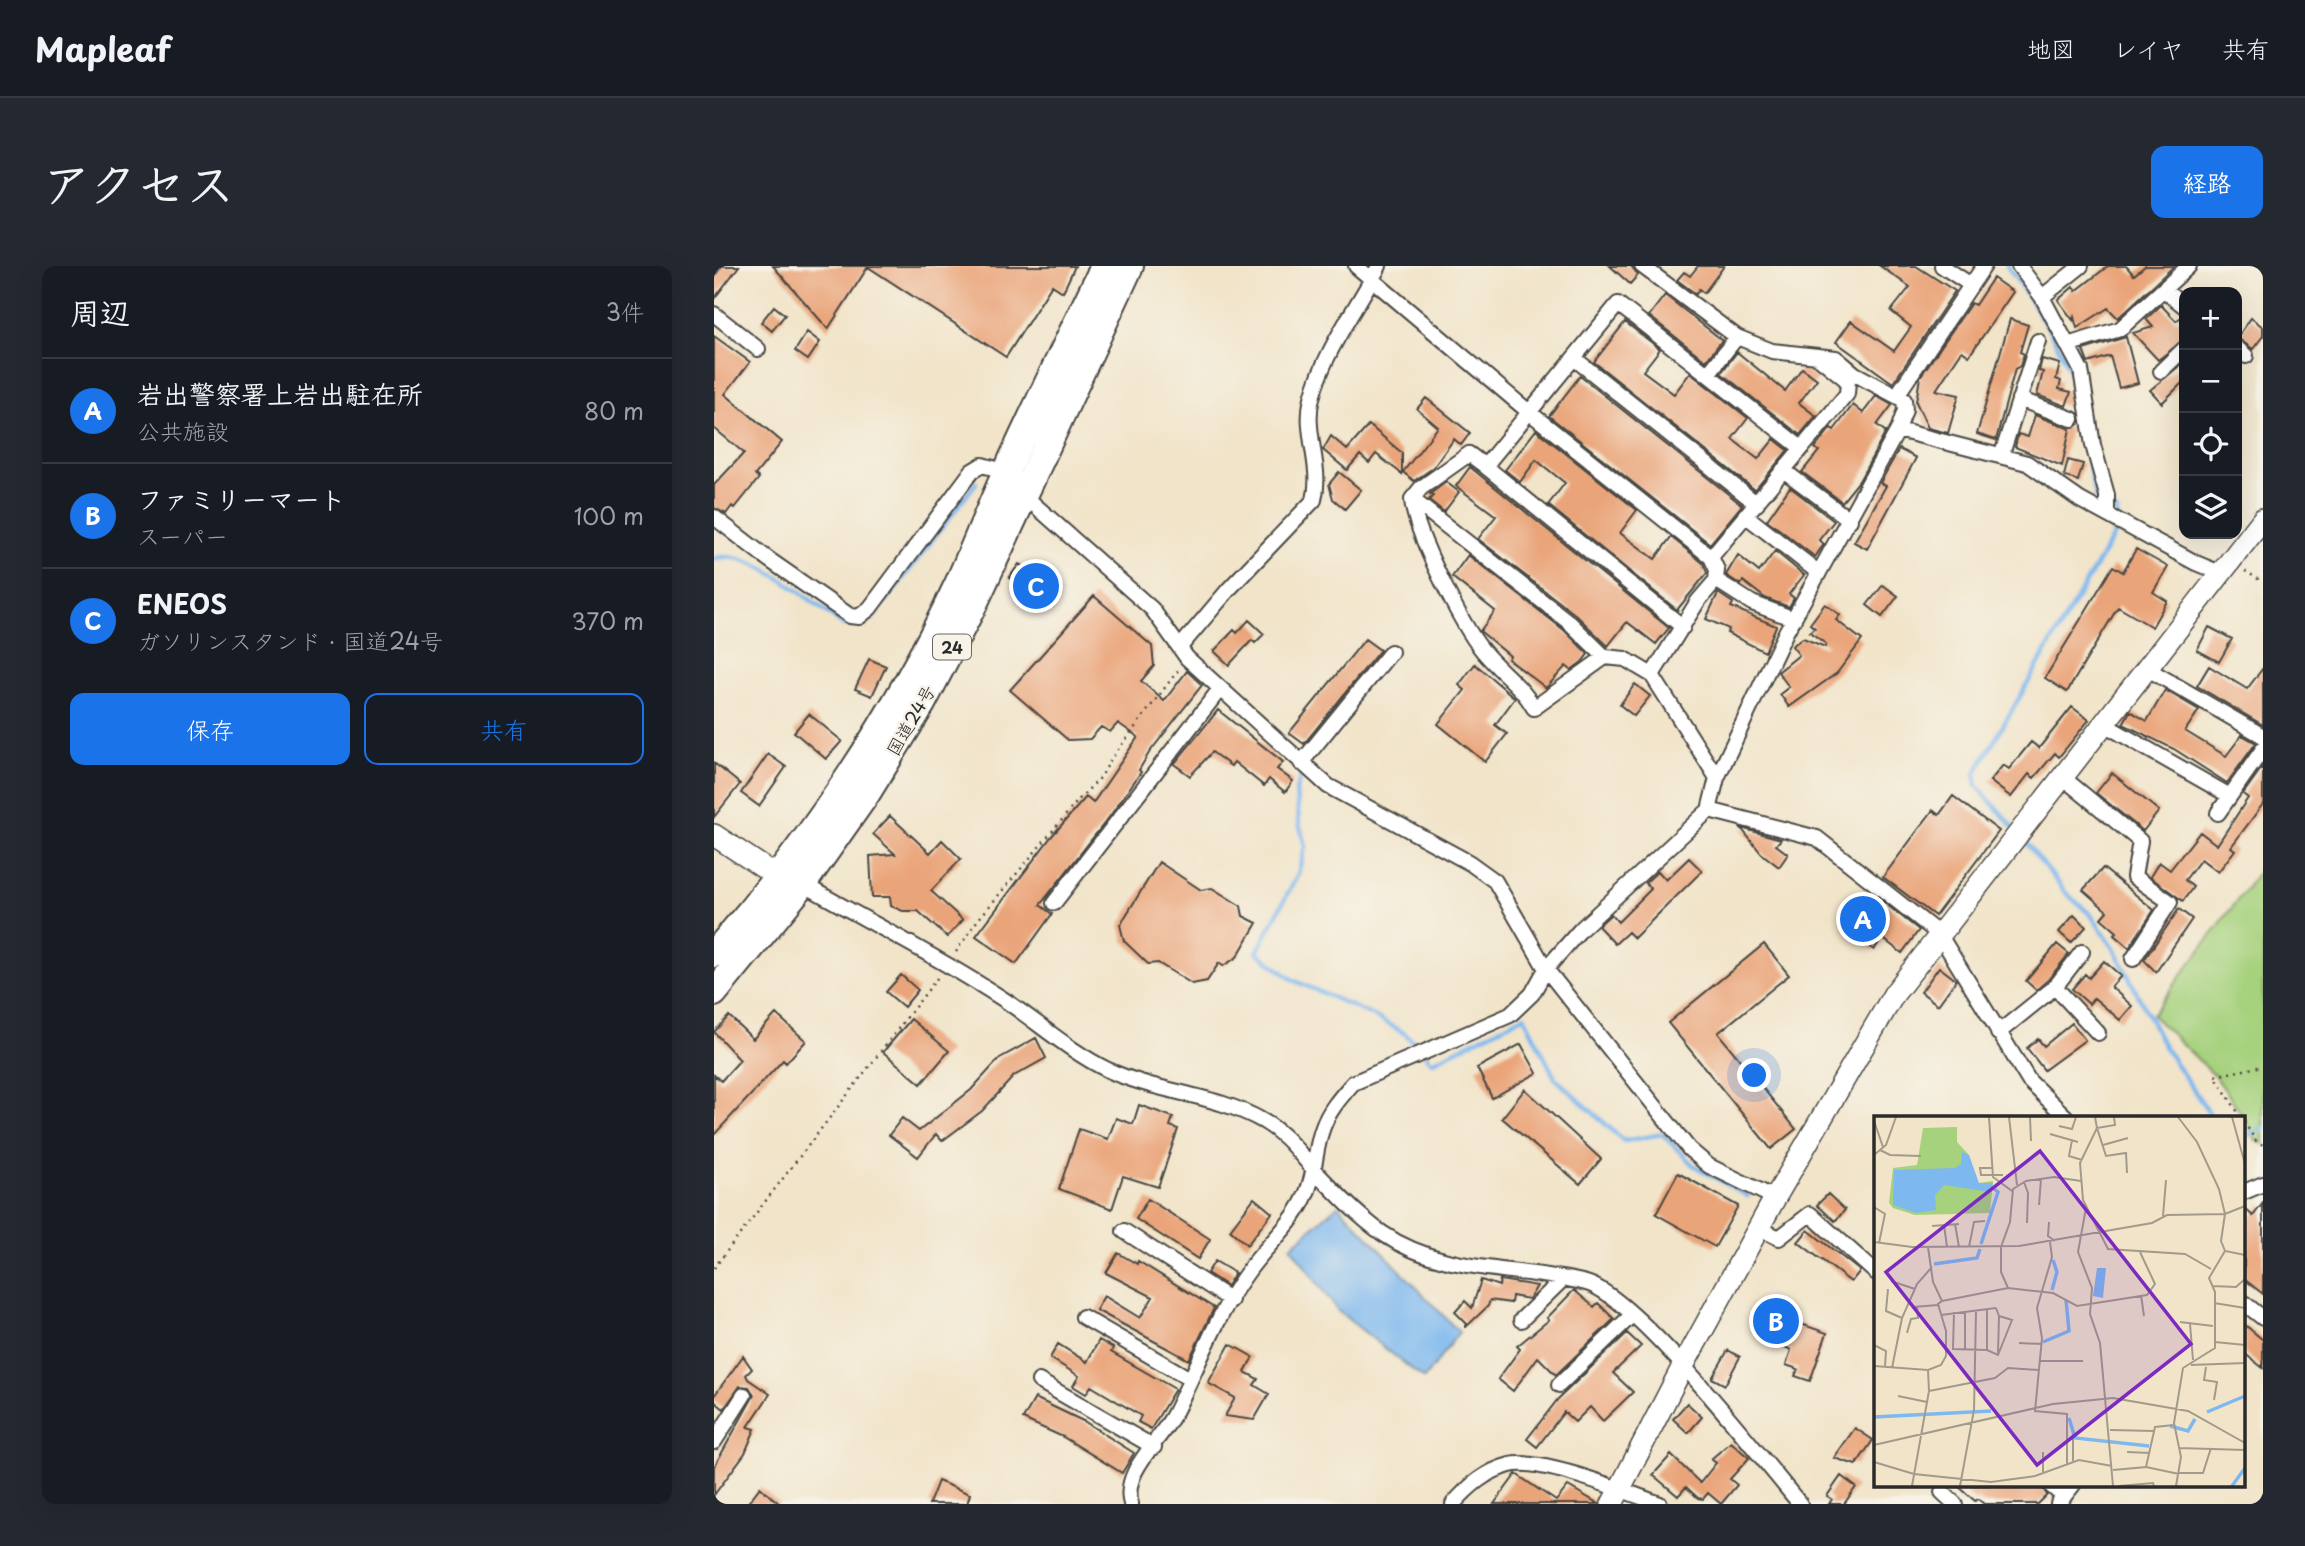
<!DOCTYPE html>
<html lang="ja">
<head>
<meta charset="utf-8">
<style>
	:root { --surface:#171b24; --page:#242831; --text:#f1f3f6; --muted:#9ea1a6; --line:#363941; --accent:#1a73e8 }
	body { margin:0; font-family:"Playpen Sans","Klee One",sans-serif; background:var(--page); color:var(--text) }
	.controls { position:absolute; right:21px; top:21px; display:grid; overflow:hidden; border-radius:14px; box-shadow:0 7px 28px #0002 }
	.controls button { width:63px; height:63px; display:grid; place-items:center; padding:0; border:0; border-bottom:2px solid var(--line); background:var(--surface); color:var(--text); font:35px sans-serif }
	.you { position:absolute; left:1041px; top:810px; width:24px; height:24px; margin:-18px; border:5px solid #fff; border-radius:50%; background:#1a73e8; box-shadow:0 0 0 10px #1a73e833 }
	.badge { display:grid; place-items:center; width:46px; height:46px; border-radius:50%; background:var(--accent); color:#fff; font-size:23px; font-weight:700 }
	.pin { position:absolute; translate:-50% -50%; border:4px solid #fff; box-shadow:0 2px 7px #0006 }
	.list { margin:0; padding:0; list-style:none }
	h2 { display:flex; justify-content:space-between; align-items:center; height:91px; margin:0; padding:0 28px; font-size:30px }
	h2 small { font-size:23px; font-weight:400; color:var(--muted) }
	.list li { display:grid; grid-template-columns:46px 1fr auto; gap:21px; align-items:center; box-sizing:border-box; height:105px; padding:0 28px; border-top:2px solid var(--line) }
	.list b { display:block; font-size:26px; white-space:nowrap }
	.list p { margin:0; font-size:23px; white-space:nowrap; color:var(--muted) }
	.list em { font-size:23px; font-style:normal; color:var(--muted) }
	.actions { display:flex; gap:14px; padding:21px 28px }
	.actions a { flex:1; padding:16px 0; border:2px solid var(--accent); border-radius:14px; text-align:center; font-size:24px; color:var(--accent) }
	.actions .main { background:var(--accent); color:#fff }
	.icon { flex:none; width:38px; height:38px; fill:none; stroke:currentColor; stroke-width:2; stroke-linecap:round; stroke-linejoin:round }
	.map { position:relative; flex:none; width:1549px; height:1238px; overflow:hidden; border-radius:14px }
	header { display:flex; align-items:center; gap:42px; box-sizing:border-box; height:98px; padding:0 35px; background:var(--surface); border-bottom:2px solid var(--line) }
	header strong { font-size:33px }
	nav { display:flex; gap:38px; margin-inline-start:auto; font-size:24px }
	.intro { display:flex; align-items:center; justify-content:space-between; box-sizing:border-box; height:168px; padding:0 42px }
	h1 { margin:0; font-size:49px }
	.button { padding:18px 32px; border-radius:14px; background:var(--accent); color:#fff; font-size:24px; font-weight:700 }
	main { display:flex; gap:42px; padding:0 42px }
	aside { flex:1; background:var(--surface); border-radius:14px; box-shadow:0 7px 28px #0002 }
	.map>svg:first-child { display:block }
	.green { fill:#a6d17d; stroke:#687e54; stroke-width:2 }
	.water { fill:#7db8ef; stroke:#54728d; stroke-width:2 }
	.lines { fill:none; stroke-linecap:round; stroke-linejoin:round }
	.stream { stroke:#7db8ef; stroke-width:4.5 }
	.building { fill:#eaa479 }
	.street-casing { stroke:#494743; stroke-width:18 }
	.secondary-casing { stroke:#494743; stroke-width:24 }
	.highway-casing { stroke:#494743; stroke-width:30 }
	.path { stroke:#494743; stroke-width:2.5; stroke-dasharray:2 5; stroke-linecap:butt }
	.street { stroke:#fff; stroke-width:14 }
	.secondary { stroke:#fff; stroke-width:21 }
	.highway { stroke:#fff; stroke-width:26 }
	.labels { text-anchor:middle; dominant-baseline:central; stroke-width:5; stroke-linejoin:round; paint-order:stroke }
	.shield { fill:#f7f3e8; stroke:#686764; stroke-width:2 }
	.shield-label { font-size:16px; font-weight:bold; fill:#2b2b2b }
	.street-label { font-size:18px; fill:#2b2b2b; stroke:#f7f3e8 }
	.inset-river { fill:none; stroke:#7db8ef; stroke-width:3.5 }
	.inset-road { fill:none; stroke:#a29a8a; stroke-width:2 }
	.view { fill:#7b2cbf; fill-opacity:0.15; stroke:#7b2cbf; stroke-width:3.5 }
	.inset-edge { fill:none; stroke:#2b2b2b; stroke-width:3.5 }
</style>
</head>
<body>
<header>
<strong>Mapleaf</strong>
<nav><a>地図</a><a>レイヤ</a><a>共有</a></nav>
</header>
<div class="intro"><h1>アクセス</h1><a class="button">経路</a></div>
<main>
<aside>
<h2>周辺<small>3件</small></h2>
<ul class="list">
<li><span class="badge">A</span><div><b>岩出警察署上岩出駐在所</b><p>公共施設</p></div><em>80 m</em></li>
<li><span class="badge">B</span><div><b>ファミリーマート</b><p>スーパー</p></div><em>100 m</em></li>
<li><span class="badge">C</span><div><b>ENEOS</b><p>ガソリンスタンド · 国道24号</p></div><em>370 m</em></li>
</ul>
<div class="actions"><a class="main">保存</a><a>共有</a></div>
</aside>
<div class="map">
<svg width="1549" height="1238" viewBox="0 0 1549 1238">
	<rect width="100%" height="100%" fill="#f7f3e8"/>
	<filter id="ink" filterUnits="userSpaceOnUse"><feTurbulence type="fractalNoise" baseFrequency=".0143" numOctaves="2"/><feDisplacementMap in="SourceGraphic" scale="14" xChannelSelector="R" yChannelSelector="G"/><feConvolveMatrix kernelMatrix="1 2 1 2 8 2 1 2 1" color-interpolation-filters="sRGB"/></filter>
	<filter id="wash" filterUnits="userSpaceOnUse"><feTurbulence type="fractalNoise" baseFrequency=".00686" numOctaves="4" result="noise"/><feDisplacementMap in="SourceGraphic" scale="28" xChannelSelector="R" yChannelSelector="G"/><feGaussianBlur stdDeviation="1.57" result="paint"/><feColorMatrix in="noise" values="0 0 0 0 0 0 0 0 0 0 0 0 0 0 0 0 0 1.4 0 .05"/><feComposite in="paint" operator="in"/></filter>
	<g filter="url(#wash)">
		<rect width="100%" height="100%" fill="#f1e4c9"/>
		<!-- green -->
		<path class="green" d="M1549,600V878L1542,875L1530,851L1501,810L1438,749Z"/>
		<!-- water -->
		<path class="water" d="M624,939L745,1066L710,1113L624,1045L577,981Z"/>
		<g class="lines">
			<!-- stream -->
			<path class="stream" d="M1293,0C1317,34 1351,83 1362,123C1372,159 1372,197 1383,234L1389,237
				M0,293C35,279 100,338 128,358L143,360L158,353L262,217
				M587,509L582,524L585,556L591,581L584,608L543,686L579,714L660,750L690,767L707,783
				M1301,563L1263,520L1261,508L1402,265L1403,245L1396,241
				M1309,573L1352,627L1377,649L1401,684L1451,782L1498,851
				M713,790L718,796L810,750L841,812L910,875L948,868L979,899L1034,930
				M1530,871L1549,862"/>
		</g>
		<g id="blocks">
			<!-- building -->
			<path class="building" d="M8,0H25L0,33V11Z
				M59,0H361L349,26L338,19L292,91L154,1L114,63Z
				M896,0H917L924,9L916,18Z
				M984,0H1010L990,27L985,23L982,28L963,14L970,6L976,10Z
				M1166,0H1202L1241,25L1179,117L1122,76L1137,55L1180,85L1197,61L1177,45L1196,21Z
				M1394,0H1412L1420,9L1431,0H1460L1404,52L1394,42L1363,62L1360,51L1359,54L1344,34L1359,21L1362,25Z
				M1279,12L1299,26L1255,90L1248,85L1222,124L1245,129L1234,167L1214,162L1202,136L1206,111L1257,37L1261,39Z
				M951,29L1008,74L992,95L935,50Z
				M1447,39L1462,55L1470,49V74L1444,94L1419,67L1439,61L1432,53Z
				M60,40L71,49L58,65L47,56Z
				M1537,52L1549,61V70L1539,83L1523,72Z
				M1296,53L1314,59L1306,86L1310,88L1306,100L1301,103L1282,174L1263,168Z
				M911,56L946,83L929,105L960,128L976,107L1034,152L1018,173L1044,193L1060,173L1074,184L1041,224L880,96Z
				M93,66L106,76L94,94L81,85Z
				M0,70L36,96L11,128L68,176L41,209L45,212L21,242L18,240L12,248L0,242V219L30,187L0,162Z
				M1412,71L1424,117L1405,122L1396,90L1374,97L1369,84Z
				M1023,86L1071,125L1088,102L1103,113L1085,137L1102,150L1086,169L1007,107Z
				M1328,93L1346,98L1342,113L1347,115L1345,123L1357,126L1352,140L1323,129L1329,106L1325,105Z
				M1470,96V115L1448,137L1436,124Z
				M866,110L1028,239L996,278L835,150Z
				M1162,130L1178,139L1163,159L1172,166L1145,215L1128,236L1088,206L1105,185L1101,182L1117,162L1120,164L1139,139L1149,147Z
				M712,132L756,167L747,179L740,173L719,202L700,215L689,206L724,161L703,143Z
				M1321,149L1356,163L1348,200L1301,181L1304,168L1314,171Z
				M655,159L688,187V208L662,188L655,197L646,189L633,204L609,184L617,170L633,184Z
				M822,164L923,244L906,267L941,293L957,271L989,297L993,307L963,344L834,239L851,217L822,194L806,216L791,204Z
				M1185,183L1202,192L1153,283L1140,276L1172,220L1166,217Z
				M1354,194L1369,198L1364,215L1350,210Z
				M756,201L955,362L942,378L913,356L894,380L862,349L764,273L782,250L742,220Z
				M625,206L647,224L631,243L619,233L615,218Z
				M732,216L745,226L730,246L715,234L719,230L716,228Z
				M1076,221L1120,255L1105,274L1110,278L1101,291L1053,254Z
				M1422,283L1454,301L1439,326L1453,335L1438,361L1404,341L1353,426L1331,412L1399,300L1409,306Z
				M1061,285L1090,309L1075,328L1080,332L1075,341L1051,332L1029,315L1027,319L1012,309L1024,289L1045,306Z
				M754,289L850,364L874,388L868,396L857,404L852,400L832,422L794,393L796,390L766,365L781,345L738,311Z
				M305,298L348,326L339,340L295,312Z
				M1169,319L1184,330L1168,351L1153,339Z
				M1004,327L1019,337L1017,341L1062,360L1051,386L1013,367L1015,363L992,353Z
				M380,330L438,380L440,400L427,415L450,435L473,405L488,419L435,487L425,504L427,506L396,550L326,639L338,648L302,698L262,670L337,571L372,531L379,537L424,471L404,457L396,466L387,461L376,473L354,474L296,424Z
				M1111,338L1126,349L1122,354L1148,374L1123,407L1075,441L1066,428L1075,421L1064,406L1085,389L1078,380L1089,372L1111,381L1112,378L1096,366L1101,362L1096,358Z
				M535,354L550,368L541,377L538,374L515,399L500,385L520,364L523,367Z
				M1495,361L1518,373L1505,396L1483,384Z
				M651,373L666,384L590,478L575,467Z
				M155,393L172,400L158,430L141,423Z
				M761,398L801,432L781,459L793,468L771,496L724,458L751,424L745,419Z
				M1495,400L1533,423L1549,402V459L1483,420Z
				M921,418L936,430L920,450L906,439Z
				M1451,424L1485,444L1471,465L1512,490L1528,469L1542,477L1513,517L1460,483L1409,458L1416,445L1433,455Z
				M1358,441L1375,454L1345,491L1341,487L1320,512L1315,508L1297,531L1276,515L1289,499L1295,503L1317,476L1325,482Z
				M504,444L569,496L563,503L579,515L571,526L555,513L550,520L520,496L517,500L498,486L476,510L460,498Z
				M95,448L128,475L112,493L80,466Z
				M54,488L72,501L45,540L27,527Z
				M0,497L26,518L0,551Z
				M1549,500V538L1517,581L1521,584L1504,606L1487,593L1471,614L1479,621L1469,635L1436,611L1445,596L1456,604L1486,566L1503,579L1534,532L1529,528Z
				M1398,507L1445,545L1429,565L1382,527Z
				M1239,530L1285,565L1221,650L1169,611L1219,544L1225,549Z
				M176,550L216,587L228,574L247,593L217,625L249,654L233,671L204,645H189L177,640L176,631H158L156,590L181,588L159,568Z
				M1027,562L1067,573L1062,579L1074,588L1065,601L1047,587Z
				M975,592L988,605L920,672L914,666L901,678L884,660L897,648L904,656L937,623L931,617L944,605L952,614Z
				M445,596L487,624L498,622L527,640L529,650L543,657L523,691L509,700L505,697L493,715L478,718L444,697L434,698L410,675L406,659Z
				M1389,602L1440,644L1415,682L1400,669L1403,666L1387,652L1393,645L1369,624Z
				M1168,635L1205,664L1188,687L1168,672L1160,684L1143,671Z
				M1465,643L1478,653L1442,706L1430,694Z
				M1360,649L1372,661L1357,677L1345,666Z
				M1050,678L1075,709L1004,767L1082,863L1057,883L954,757Z
				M1343,678L1355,688L1334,714L1322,724L1312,715Z
				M1390,695L1407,710L1397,721L1418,740L1406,754L1380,732L1375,738L1358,723L1371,708L1375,712Z
				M1225,701L1242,714L1224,739L1207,726Z
				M187,709L204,724L190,741L172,726Z
				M62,748L92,775L72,797L69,794L0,869V809L7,815L26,794L0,766L15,750L39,773Z
				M197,753L235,785L207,818L169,786Z
				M1358,757L1371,774L1330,804L1313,782L1324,773L1330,780Z
				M322,772L332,792L300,810L268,845L228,875L222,868L204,891L175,869L188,852L205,865L257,824L286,792Z
				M807,778L823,807L778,832L763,802Z
				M811,823L887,893L866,918L788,852Z
				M425,839L459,851L456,860L464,863L444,921L409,910L398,943L345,923L365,863L394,873L402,852L419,858Z
				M964,907L1024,940L1001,981L942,948Z
				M1114,928L1131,944L1121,955L1103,939Z
				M540,932L558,947L533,979L516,964Z
				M434,933L496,973L484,993L422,953Z
				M1549,937V1028L1530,1013V942L1539,950Z
				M1094,964L1146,1005L1137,1016L1084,976Z
				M404,987L423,998L424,995L500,1042L475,1094L382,1044L390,1030L426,1052L439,1031L392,1007Z
				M501,995L521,1007L513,1020L493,1007Z
				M767,1014L785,1020L786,1014L823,1020L815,1033L798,1030L797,1037L776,1034L774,1040L751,1062L753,1058L741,1046L751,1035L758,1042Z
				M860,1024L880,1041L884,1037L900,1053L842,1109L824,1091L799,1125L784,1113L806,1083L803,1080L835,1054L833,1052Z
				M1057,1035L1082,1047L1078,1055L1113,1067L1096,1115L1081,1110L1084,1103L1072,1099L1077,1084L1042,1066Z
				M1530,1058L1549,1074V1102L1530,1087Z
				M913,1067L927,1080L899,1107L919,1126L889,1155L876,1141L861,1156L850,1146L823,1181L813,1173L844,1133Z
				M385,1074L399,1082L397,1086L461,1123L437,1163L424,1156L427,1150L377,1120L372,1128L359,1120L365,1110L336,1092L344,1078L373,1096Z
				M516,1078L539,1091L531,1106L544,1113L540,1119L555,1128L540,1154L511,1150L521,1132L494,1117Z
				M1014,1084L1026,1091L1011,1119L998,1112Z
				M29,1090L38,1103L32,1109L34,1113L56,1128L34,1161L41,1163L31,1187L0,1229V1201L40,1129L35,1121L26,1120L10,1143L0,1135V1130Z
				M321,1132L371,1156L420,1187L408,1207L349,1171L309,1153Z
				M973,1137L988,1151L974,1167L959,1153Z
				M1141,1162L1159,1174L1142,1199L1120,1192Z
				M1017,1176L1035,1192L1016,1213L1023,1219L1007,1238L994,1227L989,1233L984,1232L972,1221L964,1230L939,1209L957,1189L986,1217L1002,1197L997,1193Z
				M802,1208L842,1235L854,1220L885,1238H780Z
				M1127,1210L1142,1221L1130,1238H1115L1118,1233L1113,1230Z
				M224,1215L256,1228L253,1238H215Z
				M1243,1219H1327L1333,1229L1324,1238H1270L1264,1233L1261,1235Z
				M46,1221L66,1238H33Z"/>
		</g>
	</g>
	<g filter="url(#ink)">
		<use href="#blocks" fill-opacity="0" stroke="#494743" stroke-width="2"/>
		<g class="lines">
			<defs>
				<path id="street" d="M642,0L815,146L997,291
					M1228,0L1257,19
					M1305,0L1328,31L1367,104L1379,179L1393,229V248
					M1450,24L1470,40
					M1328,31L1367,0
					M0,48L44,83
					M1353,79L1406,63L1475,0
					M1523,82L1532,90
					M861,93L1043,238
					M1447,105L1470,83
					M994,108L1023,71
					M1183,129L1270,0
					M1305,133L1358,153
					M1184,164L1313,197L1366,234L1482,297L1506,307
					M1288,188L1324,75
					M771,200L969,361
					M1069,204L1136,254
					M698,233L856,357L891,391
					M1031,249L1105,307
					M0,251L54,293L136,350L145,351L156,342L258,205L268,199L279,202L438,343L473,392L614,520L756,597L781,615L832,703L975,883L995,900L1061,932
					M1002,314L1038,337L1080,353
					M466,381L515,323L600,234C609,200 589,166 598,132C610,85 643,42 665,0
					M1432,402L1549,470
					M938,409L984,335L1002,314L1003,304L997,291L1133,128L1134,115L1103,90
					M1388,457L1516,530
					M587,497L677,386
					M1347,510L1426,575L1420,611L1456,636L1419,693
					M1003,512L938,409L911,393L891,391L820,442C807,419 786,406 769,385C748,360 700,265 698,233L707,222L755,188L771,200L904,38L1086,181
					M995,544L1103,572L1225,668L1315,815L1352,851
					M1504,547L1549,483
					M89,618C155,656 225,691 289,733C324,756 355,785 394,804C444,827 502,828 549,855C572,868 584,886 601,905C621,926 645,951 668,967C729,1009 804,1000 872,1017C922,1030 1047,1192 1086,1238
					M340,637L506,423
					M1341,721L1384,767
					M1284,767L1341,721L1368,686
					M1530,926L1549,918
					M1045,962L1065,972L1096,948L1161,1006
					M410,965L517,1034
					M1530,1037L1549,1052
					M369,1051L476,1113
					M807,1054L848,1014
					M325,1115L440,1181
					M845,1119L918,1049
					M0,1176L30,1129
					M1336,1219L1350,1231
					M1228,1226L1241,1238
					M417,1238C407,1205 447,1175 461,1146C485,1099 503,1047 535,1004C552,980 577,960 590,933C602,910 600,884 609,861C615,844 627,831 639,817L796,749L818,728L832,703L867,663L995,544L1003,512L1072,366L1184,164L1191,144L1190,134L1141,108L1122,92L1058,85L1023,71L928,0
					M739,1238C755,1220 772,1205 796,1199C826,1191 915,1227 946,1238
					M1344,1238L1359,1219"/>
				<path id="secondary" d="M0,569L50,602L77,613
					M898,1238L969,1100L1061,932L1180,728L1549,253"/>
				<path id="highway" d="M0,688C96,578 182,450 244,318C260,282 274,246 290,211C322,140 357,70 390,0
					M0,727L89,618L153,527L208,438L260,338L416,0"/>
			</defs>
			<!-- street casing -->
			<use href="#street" class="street-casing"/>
			<!-- secondary casing -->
			<use href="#secondary" class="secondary-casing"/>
			<!-- highway casing -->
			<use href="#highway" class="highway-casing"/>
			<!-- path -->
			<path class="path" d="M1531,305L1549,316
				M242,686L263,655L367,531L387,511L397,493L465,403
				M1527,851L1501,810L1549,800
				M1530,856L1542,875L1549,879
				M0,1002L224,711"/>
			<!-- street -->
			<use href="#street" class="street"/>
			<!-- secondary -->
			<use href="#secondary" class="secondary"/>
			<!-- highway -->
			<use href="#highway" class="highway"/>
		</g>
	</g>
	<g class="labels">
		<!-- shield labels -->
		<rect class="shield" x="219" y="368.5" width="38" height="25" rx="5"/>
		<g class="shield-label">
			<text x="238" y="381">24</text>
		</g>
		<!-- street labels -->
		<g class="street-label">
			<text transform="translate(196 454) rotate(-60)">国道24号</text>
		</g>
	</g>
	<!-- overview -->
	<g transform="translate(1160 850)">
		<rect width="371" height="371" fill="#f1e4c9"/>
		<path d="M83,11V26L95,39L101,63L105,67L119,65L116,97L41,99L19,92L15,87L19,52L43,49L49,12Z" fill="#a6d17d"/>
		<path d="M88,36L95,39L105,67H119L117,76L70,69L61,79L62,94L42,97L19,89L20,54L81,52L87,48ZM223,152H232L229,182L219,180Z" fill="#7db8ef"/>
		<path class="inset-river" d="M107,128L124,76L119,72M60,148L103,142L106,133M178,174L183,156L179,144M169,226L195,215L192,184M333,296L371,280M0,301L117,295M195,302L201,322L275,330M296,310L314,315L321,303M358,370L371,352"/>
		<path class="inset-road" d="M115,1L119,61L138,75M135,1L143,69M156,1L157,25M221,1L223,12L206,47L209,84L234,133L311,138L337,153M240,1L241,9L223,12L232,40L252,37L253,57M304,1L323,26L345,73L351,98L347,125L351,135L371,139M358,1L371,48M0,5L9,31M185,10L198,13L202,1M176,18L204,26M198,24L195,40L208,44M229,29L254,22M6,34L16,39L47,40M0,39L12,29L22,1M119,52H106L107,59H129M150,66L154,77L153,107M165,89L167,63M0,91L11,98L5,127M212,92L204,136L218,172L216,198L226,227L239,370M289,100L292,64M175,106L174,120L181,125M81,108L85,131M70,109L73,131M58,110L85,108M0,126L38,131L145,130L278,107L293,99L351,98L371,90M176,126L178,141L163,192L168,222L161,295L193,298V348M95,131L100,106L111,105M17,165L41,173M338,170L362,171L371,163M134,172L127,156V131L136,106L139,73L152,65L180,61L207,65M14,173L12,195L28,202M267,179L270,200M68,185L134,172L179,177L203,190L273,179L281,168L266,136M340,187L371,192M39,191L64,189M80,196L79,233L113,234L124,239L138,204L125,200L122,192M67,199L122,192M306,206L339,210M316,208L319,244M33,217L37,203L44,202L43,191M341,226L371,229M145,227L168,228M0,229L12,235L11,250M91,233V196M113,234V193M124,237L125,200M166,245H209M317,249L371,247M0,250L54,254L67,249L72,240V215L64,188L68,185L59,166L54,131M332,251L330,264L343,266L340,284M18,252L28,202L43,168L58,151M55,275L121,262L134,252L165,254M24,280L53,286M236,314L281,315M0,329L179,288L239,282L314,295L371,327M305,332L371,334M253,336L276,337M199,345V322M0,346L40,358L117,366L161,360L205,344L238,350M272,351L305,358M239,354L272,351L281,311L300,309M305,357H329L337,332M169,358V336M38,370L55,275L54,254M86,370L100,294L102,196M245,370L279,367L280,370M302,370L307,341L300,307L309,252L341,232V176L335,162L351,135"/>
		<path class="view" d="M166,35L317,228L163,349L12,156Z"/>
		<rect width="371" height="371" class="inset-edge"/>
	</g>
</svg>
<div class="controls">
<button>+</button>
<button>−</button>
<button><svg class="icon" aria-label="locate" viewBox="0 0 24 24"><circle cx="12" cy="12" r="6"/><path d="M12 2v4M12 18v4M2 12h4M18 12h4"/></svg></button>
<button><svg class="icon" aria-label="layers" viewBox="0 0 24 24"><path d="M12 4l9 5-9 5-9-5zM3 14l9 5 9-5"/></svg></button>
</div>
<div class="you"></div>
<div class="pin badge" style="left:1149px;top:653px">A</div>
<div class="pin badge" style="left:1062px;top:1055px">B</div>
<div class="pin badge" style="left:322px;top:320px">C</div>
</div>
</main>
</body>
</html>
